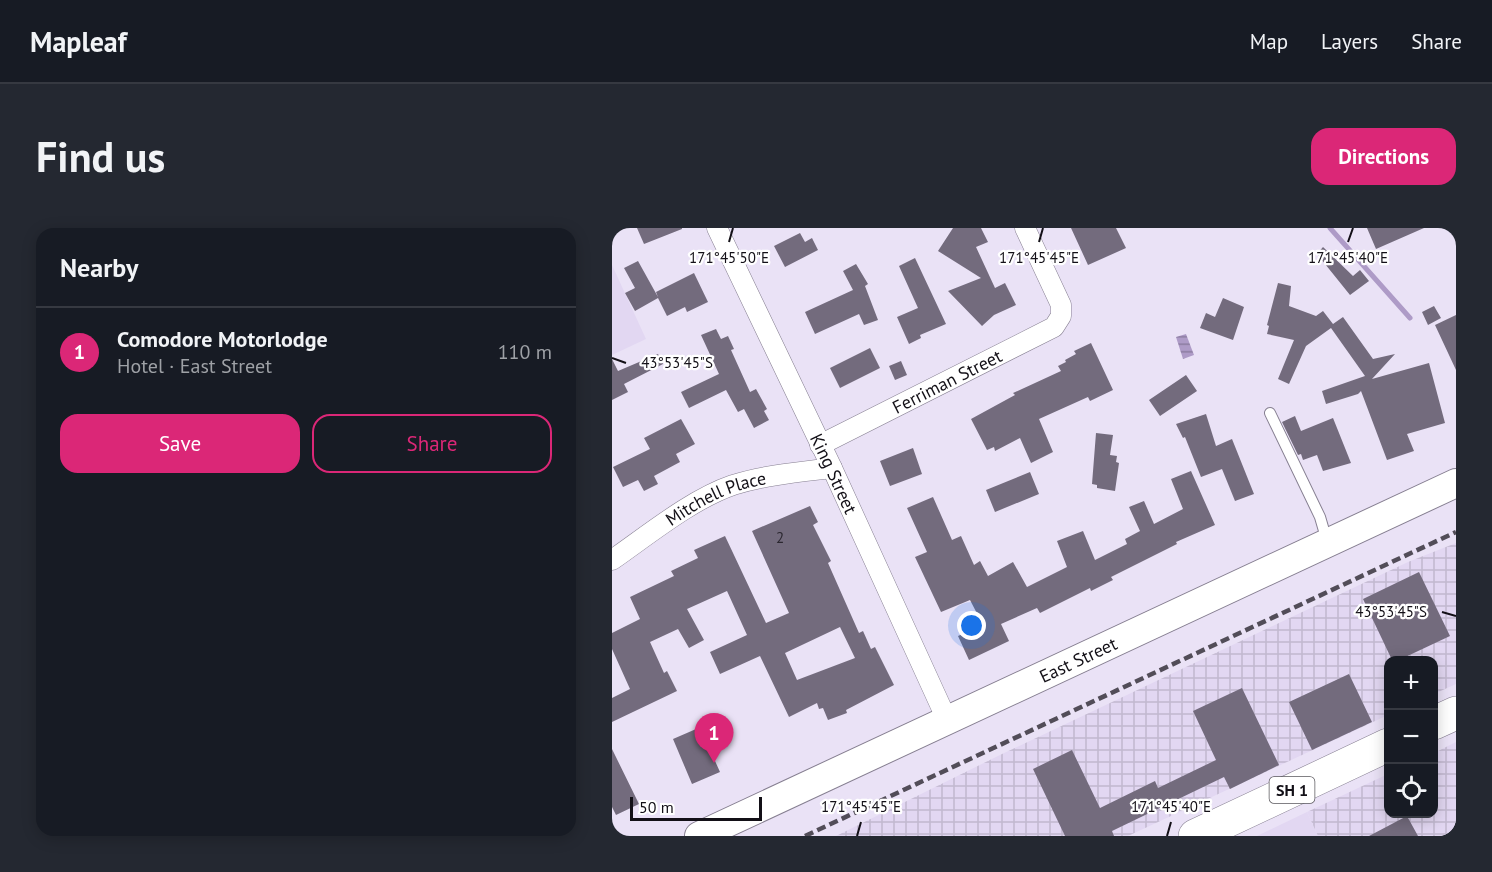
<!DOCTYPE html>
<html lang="en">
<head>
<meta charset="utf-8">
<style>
	:root { --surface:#171b24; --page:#242831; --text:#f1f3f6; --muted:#9ea1a6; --line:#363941; --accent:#db2777 }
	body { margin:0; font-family:"PT Sans",sans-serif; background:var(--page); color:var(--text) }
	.controls { position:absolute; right:18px; bottom:18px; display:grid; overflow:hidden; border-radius:12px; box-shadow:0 3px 15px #0003 }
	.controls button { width:54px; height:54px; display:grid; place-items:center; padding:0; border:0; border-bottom:2px solid var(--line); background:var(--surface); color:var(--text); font:30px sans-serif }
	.scale { position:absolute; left:18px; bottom:15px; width:132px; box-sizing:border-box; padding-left:6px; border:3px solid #131017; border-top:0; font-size:16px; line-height:21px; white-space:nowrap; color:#131017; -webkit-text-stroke:4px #fff; paint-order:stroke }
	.you { position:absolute; left:360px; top:398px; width:21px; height:21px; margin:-15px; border:4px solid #fff; border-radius:50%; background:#1a73e8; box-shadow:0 0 0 9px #1a73e833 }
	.badge { display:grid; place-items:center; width:39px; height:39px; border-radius:50%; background:var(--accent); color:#fff; font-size:20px; font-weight:700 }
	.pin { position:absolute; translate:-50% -50px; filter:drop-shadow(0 2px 3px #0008) }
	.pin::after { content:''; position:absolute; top:32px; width:21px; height:18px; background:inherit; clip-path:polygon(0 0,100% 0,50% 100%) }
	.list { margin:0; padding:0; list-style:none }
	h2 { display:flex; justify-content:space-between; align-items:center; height:78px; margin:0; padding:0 24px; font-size:26px }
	h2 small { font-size:20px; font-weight:400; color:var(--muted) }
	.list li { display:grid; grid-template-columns:39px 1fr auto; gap:18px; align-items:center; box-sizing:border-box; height:90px; padding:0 24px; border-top:2px solid var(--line) }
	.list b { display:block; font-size:22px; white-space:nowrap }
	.list p { margin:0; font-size:20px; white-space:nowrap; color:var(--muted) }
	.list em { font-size:20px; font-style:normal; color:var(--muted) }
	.actions { display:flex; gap:12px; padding:18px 24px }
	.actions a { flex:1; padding:14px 0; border:2px solid var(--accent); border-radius:18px; text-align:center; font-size:21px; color:var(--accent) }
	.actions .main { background:var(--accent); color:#fff }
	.icon { flex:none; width:33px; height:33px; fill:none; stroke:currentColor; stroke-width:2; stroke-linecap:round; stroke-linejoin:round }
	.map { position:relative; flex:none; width:844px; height:608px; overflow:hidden; border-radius:18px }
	header { display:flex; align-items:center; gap:36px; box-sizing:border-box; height:84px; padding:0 30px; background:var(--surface); border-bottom:2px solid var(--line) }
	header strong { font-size:28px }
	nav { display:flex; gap:33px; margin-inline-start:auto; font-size:21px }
	.intro { display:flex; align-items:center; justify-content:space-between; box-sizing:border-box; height:144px; padding:0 36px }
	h1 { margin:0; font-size:42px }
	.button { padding:15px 27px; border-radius:18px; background:var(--accent); color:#fff; font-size:21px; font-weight:700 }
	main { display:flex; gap:36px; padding:0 36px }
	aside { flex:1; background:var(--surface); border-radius:18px; box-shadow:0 3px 15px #0003 }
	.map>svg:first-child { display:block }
	.built { fill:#e2d7f2 }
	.industrial { fill:url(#industrial-grid) }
	.water { fill:url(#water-rules) }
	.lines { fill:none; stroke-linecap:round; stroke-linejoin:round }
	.stream { stroke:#ae9bc7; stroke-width:5 }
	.building { fill:#736b7d; fill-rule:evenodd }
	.lane-casing { stroke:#867f91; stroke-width:12 }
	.street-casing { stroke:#867f91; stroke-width:21 }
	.secondary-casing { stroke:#867f91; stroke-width:30 }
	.highway-casing { stroke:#867f91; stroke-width:34 }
	.lane { stroke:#fff; stroke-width:10 }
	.street { stroke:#fff; stroke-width:20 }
	.secondary { stroke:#fff; stroke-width:28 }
	.highway { stroke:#fff; stroke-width:33 }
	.rail { stroke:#524d58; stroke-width:4.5; stroke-dasharray:9 4.5; stroke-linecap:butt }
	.ticks { fill:none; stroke:#131017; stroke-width:2 }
	.labels { text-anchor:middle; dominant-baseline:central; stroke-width:4.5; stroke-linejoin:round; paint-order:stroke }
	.number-label { font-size:15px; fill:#2b2730 }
	.shield { fill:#fff; stroke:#5a585d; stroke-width:1.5 }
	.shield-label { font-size:16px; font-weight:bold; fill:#131017 }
	.street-label { font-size:18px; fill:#131017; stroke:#fff }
	.ticks-label { font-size:15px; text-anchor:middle; fill:#131017; stroke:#fff; stroke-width:4.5; stroke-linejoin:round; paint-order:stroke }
</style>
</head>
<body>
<header>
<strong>Mapleaf</strong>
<nav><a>Map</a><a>Layers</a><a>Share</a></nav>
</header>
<div class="intro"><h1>Find us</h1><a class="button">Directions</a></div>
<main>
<aside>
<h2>Nearby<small></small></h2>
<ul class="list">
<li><span class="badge">1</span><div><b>Comodore Motorlodge</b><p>Hotel · East Street</p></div><em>110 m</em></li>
</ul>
<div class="actions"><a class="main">Save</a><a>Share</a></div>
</aside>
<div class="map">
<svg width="844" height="608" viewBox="0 0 844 608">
	<defs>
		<pattern id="industrial-grid" width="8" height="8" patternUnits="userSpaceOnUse" patternTransform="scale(1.5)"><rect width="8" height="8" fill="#e2d7f2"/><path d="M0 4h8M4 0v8" fill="none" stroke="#c1b8cf"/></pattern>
		<pattern id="water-rules" width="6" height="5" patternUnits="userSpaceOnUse" patternTransform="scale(1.5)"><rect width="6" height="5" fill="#ae9bc7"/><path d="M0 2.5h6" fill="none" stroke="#8c7da1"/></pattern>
	</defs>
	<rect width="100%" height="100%" fill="#eae2f6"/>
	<!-- built -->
	<path class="built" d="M0,37L34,111L0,127Z
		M695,584L706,608H645Z"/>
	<!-- industrial -->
	<path class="industrial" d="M844,315V456L822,466V433H776V487L516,608H224L390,526L796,334Z
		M844,514V608H706L695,584L776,546V586H822V525Z"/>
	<!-- water -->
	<path class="water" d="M574,106L582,127L571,131L564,109Z"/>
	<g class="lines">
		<!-- stream -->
		<path class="stream" d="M718,0L798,90"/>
	</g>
	<!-- building -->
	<path class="building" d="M25,0H70V1L32,16Z
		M341,0H369L376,14L364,19L383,60L393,55L404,77L382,87L370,98L336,63L369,50L326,23Z
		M459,0H504L514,20L476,37Z
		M755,0H812L764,21Z
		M188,5L193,14L200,10L206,22L173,39L162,18Z
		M711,19L741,48L748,42L757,53L738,67L705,26Z
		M303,30L334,96L308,107L309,110L297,116L285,89L306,80L287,38Z
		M26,33L46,69L44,64L82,45L96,74L75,84L73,79L55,88L46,70L23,83L13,65L23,60L12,40Z
		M244,36L256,56L253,58L266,92L252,97L247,86L203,106L193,84L241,62L231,43Z
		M666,55L679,58L677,78L704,88L711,83L721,96L731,89L761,131L783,126L760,151L817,135L833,195L795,206L802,223L775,232L749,163L746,166L714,176L710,163L753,148L719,100L694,118L677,156L666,151L682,112L655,106L657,98L655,97Z
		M611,70L632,79L621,112L588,100L594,85L603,89Z
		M822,78L829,90L816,97L810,84Z
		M844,87V142L823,97Z
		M104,101L109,111L116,108L122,121L119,122L138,164L144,161L155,181L152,183L157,192L142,200L132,181L126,184L114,162L77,180L69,164L107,146L89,107Z
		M479,115L501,162L478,173L476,169L427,191L441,224L419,235L408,210L383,223L382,219L375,222L359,191L403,167L401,165L449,143L446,138L454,134L453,132L464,126L462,123Z
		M258,120L268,140L228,160L218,140Z
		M46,126L51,136L12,156L16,164L0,172V131L6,143Z
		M289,133L295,147L283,152L277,138Z
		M574,147L585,163L548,188L537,172Z
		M594,186L604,218L620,211L642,266L623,273L610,241L589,249L573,209L571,210L564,196Z
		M683,188L689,203L721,190L739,235L711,243L705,227L691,232L689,226L686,227L670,194Z
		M69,191L83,216L64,226L68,234L42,248L46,256L32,263L26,252L11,259L1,239L38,221L32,210Z
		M484,205L501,207L498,227L505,228L504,234L507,235L503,263L485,260V257L480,256Z
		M301,220L310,246L278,258L268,233Z
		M579,243L603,297L564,314L565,316L499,349L501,352L479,363L478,360L428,385L425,380L389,396L397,413L357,432L346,408L371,397L358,372L329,384L303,329L315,324L295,280L321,269L340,312L349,308L362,337L368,333L376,348L401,334L415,359L455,339L445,313L471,303L483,332L515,316L513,311L528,303L517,279L532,273L542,296L571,281L559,251Z
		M418,244L427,266L383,284L374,262Z
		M198,278L206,294L201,297L219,333L216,335L247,405L251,403L259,421L263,419L282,457L234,482L235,485L216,492L211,480L207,481L205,475L177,489L148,428L108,446L98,424L135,407L115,363L75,381L92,412L77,420L66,401L38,414L52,445L55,443L65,463L0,494V470L18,461L0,421V405L28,391L18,369L62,348L59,343L86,330L82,322L113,308L154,395L177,385L140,303ZM228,399L243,430L185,452L173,425Z
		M807,344L838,408L787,432H780L751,371Z
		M737,446L760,494L700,522L677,474Z
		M630,460L667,537L618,561L612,549L500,603L502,608H453L421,541L460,522L488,580L543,553L546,560L604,532L581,483Z
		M98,495L109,519L99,524L108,544L80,556L61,511Z
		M0,521L27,576L4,587L0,579Z
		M795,588L806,608H757Z"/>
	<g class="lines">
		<defs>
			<path id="lane" d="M658,185L708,289L715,313"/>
			<g id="street">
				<path id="s1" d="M105,0L220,240L335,492"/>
				<path id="s2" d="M208,217L442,99L449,88V77L413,0"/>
				<path id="s3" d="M0,332C36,307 80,271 121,257C153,247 187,244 220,240"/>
			</g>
			<g id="secondary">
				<path id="s4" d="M87,608L844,255"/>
			</g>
			<path id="highway" d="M822,495L844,485
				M583,608L776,517"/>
		</defs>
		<!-- lane casing -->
		<use href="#lane" class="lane-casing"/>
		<!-- street casing -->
		<use href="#street" class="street-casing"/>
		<!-- secondary casing -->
		<use href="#secondary" class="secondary-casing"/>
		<!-- highway casing -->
		<use href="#highway" class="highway-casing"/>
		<!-- lane -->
		<use href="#lane" class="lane"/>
		<!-- street -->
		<use href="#street" class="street"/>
		<!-- secondary -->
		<use href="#secondary" class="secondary"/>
		<!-- highway -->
		<use href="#highway" class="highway"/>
		<!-- rail -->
		<path class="rail" d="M193,608L844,304"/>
	</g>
	<!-- ticks -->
	<path class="ticks" d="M117,14L121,0M427,14L431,0M736,14L741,0M0,130L14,135M830,384L844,388M245,608L249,594M555,608L559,594"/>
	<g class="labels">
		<!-- number labels -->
		<g class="number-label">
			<text x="168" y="309">2</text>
		</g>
		<!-- shield labels -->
		<rect class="shield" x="657.5" y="549" width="45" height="26" rx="4.5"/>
		<g class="shield-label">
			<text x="680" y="562">SH 1</text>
		</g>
		<!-- street labels -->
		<g class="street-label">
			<text stroke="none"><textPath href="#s2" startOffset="142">Ferriman Street</textPath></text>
			<text stroke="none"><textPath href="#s1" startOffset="272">King Street</textPath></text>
			<text stroke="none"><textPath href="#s3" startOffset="122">Mitchell Place</textPath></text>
			<text stroke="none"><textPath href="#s4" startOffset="418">East Street</textPath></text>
		</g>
	</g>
	<g class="ticks-label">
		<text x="117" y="35">171°45'50"E</text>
		<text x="427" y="35">171°45'45"E</text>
		<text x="736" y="35">171°45'40"E</text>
		<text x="65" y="140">43°53'45"S</text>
		<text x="779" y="389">43°53'45"S</text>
		<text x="249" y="584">171°45'45"E</text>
		<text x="559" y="584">171°45'40"E</text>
	</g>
</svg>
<div class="controls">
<button>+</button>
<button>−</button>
<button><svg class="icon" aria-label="locate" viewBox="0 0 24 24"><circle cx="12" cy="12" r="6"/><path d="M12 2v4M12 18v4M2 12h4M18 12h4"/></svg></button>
</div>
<div class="scale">50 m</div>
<div class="you"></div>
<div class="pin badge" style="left:102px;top:535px">1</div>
</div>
</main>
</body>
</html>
